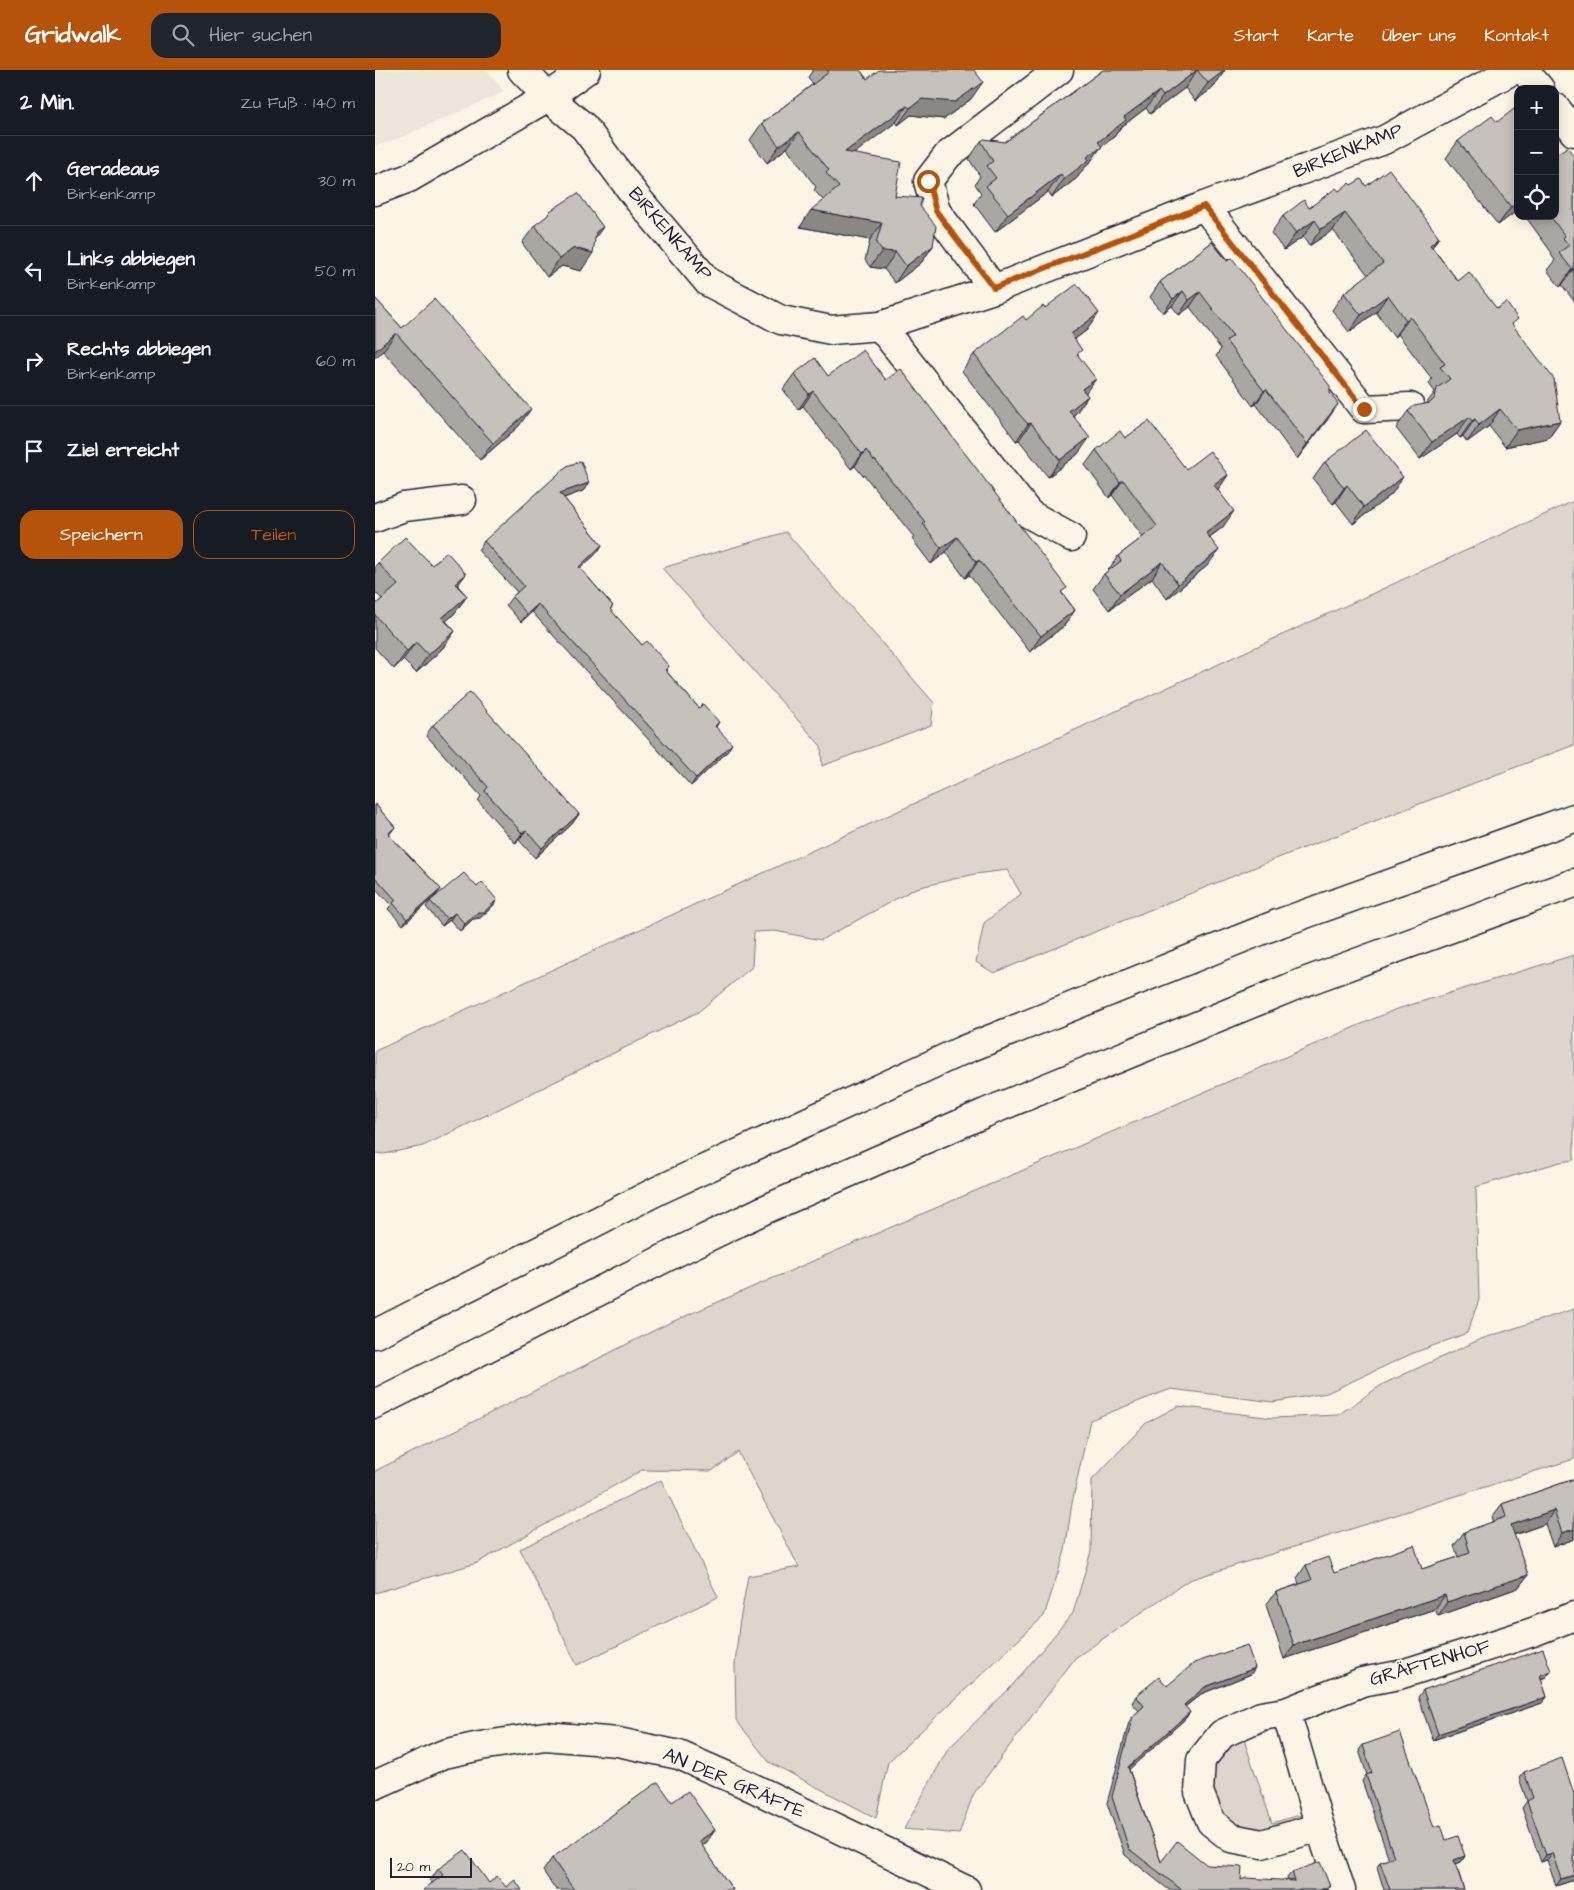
<!DOCTYPE html>
<html lang="de">
<head>
<meta charset="utf-8">
<style>
	:root { --surface:#171b24; --page:#20242c; --text:#f1f3f6; --muted:#9ea1a6; --line:#363941; --accent:#b45309 }
	body { margin:0; font-family:"Architects Daughter",sans-serif; background:var(--page); color:var(--text) }
	.controls { position:absolute; right:15px; top:15px; display:grid; overflow:hidden; border-radius:10px; box-shadow:0 2px 12px #0003 }
	.controls button { width:45px; height:45px; display:grid; place-items:center; padding:0; border:0; border-bottom:1px solid var(--line); background:var(--surface); color:var(--text); font:25px sans-serif }
	.scale { position:absolute; left:15px; bottom:12px; width:82px; box-sizing:border-box; padding-left:5px; border:2px solid #22223b; border-top:0; font-size:14px; line-height:18px; white-space:nowrap; color:#22223b; -webkit-text-stroke:4px #fcf5e5; paint-order:stroke }
	.stop { position:absolute; width:15px; height:15px; margin:-11px; border:4px solid #b45309; border-radius:50%; background:#fff }
	.stop.end { background:#b45309; border-color:#fff; box-shadow:0 1px 5px #0008 }
	.list { margin:0; padding:0; list-style:none }
	h2 { display:flex; justify-content:space-between; align-items:center; height:65px; margin:0; padding:0 20px; font-size:21px }
	h2 small { font-size:16px; font-weight:400; color:var(--muted) }
	.list li { display:grid; grid-template-columns:32px 1fr auto; gap:15px; align-items:center; box-sizing:border-box; height:90px; padding:0 20px; border-top:1px solid var(--line) }
	.list b { display:block; font-size:19px; white-space:nowrap }
	.list p { margin:0; font-size:16px; white-space:nowrap; color:var(--muted) }
	.list em { font-size:16px; font-style:normal; color:var(--muted) }
	.actions { display:flex; gap:10px; padding:15px 20px }
	.actions a { flex:1; padding:11px 0; border:1px solid var(--accent); border-radius:15px; text-align:center; font-size:18px; color:var(--accent) }
	.actions .main { background:var(--accent); color:#fff }
	.icon { flex:none; width:28px; height:28px; fill:none; stroke:currentColor; stroke-width:2; stroke-linecap:round; stroke-linejoin:round }
	.map { position:relative; flex:none; width:1199px; height:1820px; overflow:hidden }
	header { display:flex; align-items:center; gap:30px; box-sizing:border-box; height:70px; padding:0 25px; background:var(--accent); color:#fff }
	header strong { font-size:24px }
	nav { display:flex; gap:28px; margin-inline-start:auto; font-size:18px }
	.search { width:350px; height:45px; background:var(--page); display:flex; align-items:center; gap:12px; box-sizing:border-box; padding:0 18px; border-radius:15px; color:var(--muted); font-size:19px }
	main { display:flex }
	aside { flex:1; background:var(--surface) }
	.map>svg:first-child { display:block }
	.built { fill:#ece5d8 }
	.green { fill:#dcd6cc; stroke:#7f7c84 }
	.lines { fill:none; stroke-linecap:round; stroke-linejoin:round }
	.minor-casing { stroke:#22223b; stroke-width:31 }
	.tertiary-casing { stroke:#22223b; stroke-width:31 }
	.motorway-casing { stroke:#22223b; stroke-width:31 }
	.minor { stroke:#fcf5e5; stroke-width:28 }
	.tertiary { stroke:#fcf5e5; stroke-width:28 }
	.motorway { stroke:#fcf5e5; stroke-width:28 }
	.wall { fill:#aaa6a1; stroke:#22223b }
	.shaded-wall { fill:#8b8783; stroke:#22223b }
	.building { fill:#c6c1bb; stroke:#22223b }
	.route { stroke:#b45309; stroke-width:6 }
	.labels { text-anchor:middle; dominant-baseline:central; stroke-width:4; stroke-linejoin:round; paint-order:stroke }
	.street-label { font-size:19px; fill:#22223b; stroke:#fcf5e5 }
</style>
</head>
<body>
<header>
<strong>Gridwalk</strong>
<div class="search"><svg class="icon" aria-label="search" viewBox="0 0 24 24"><circle cx="10" cy="10" r="6"/><path d="M15 15l6 6"/></svg>Hier suchen</div>
<nav><a>Start</a><a>Karte</a><a>Über uns</a><a>Kontakt</a></nav>
</header>
<main>
<aside>
<h2>2 Min.<small>Zu Fuß · 140 m</small></h2>
<ul class="list">
<li><svg class="icon" aria-label="ahead" viewBox="0 0 24 24"><path d="M12 20V5M6 11l6-6 6 6"/></svg><div><b>Geradeaus</b><p>Birkenkamp</p></div><em>30 m</em></li>
<li><svg class="icon" aria-label="left" viewBox="0 0 24 24"><path d="M17 20v-9H6M10 6l-5 5 5 5"/></svg><div><b>Links abbiegen</b><p>Birkenkamp</p></div><em>50 m</em></li>
<li><svg class="icon" aria-label="right" viewBox="0 0 24 24"><path d="M7 20v-9h11M14 6l5 5-5 5"/></svg><div><b>Rechts abbiegen</b><p>Birkenkamp</p></div><em>60 m</em></li>
<li><svg class="icon" aria-label="arrive" viewBox="0 0 24 24"><path d="M6 21V4h12l-3 4 3 4H6"/></svg><div><b>Ziel erreicht</b></div></li>
</ul>
<div class="actions"><a class="main">Speichern</a><a>Teilen</a></div>
</aside>
<div class="map">
<svg width="1199" height="1820" viewBox="0 0 1199 1820">
	<rect width="100%" height="100%" fill="#fcf5e5"/>
	<filter id="ink" filterUnits="userSpaceOnUse"><feTurbulence type="fractalNoise" baseFrequency=".02" numOctaves="2"/><feDisplacementMap in="SourceGraphic" scale="10" xChannelSelector="R" yChannelSelector="G"/><feConvolveMatrix kernelMatrix="1 2 1 2 8 2 1 2 1" color-interpolation-filters="sRGB"/></filter>
	<g filter="url(#ink)">
		<!-- built -->
		<path class="built" d="M0,0H112L129,22L20,70L0,76Z"/>
		<!-- green -->
		<path class="green" d="M1199,431V675L908,786L619,903L601,892L609,853L646,824L632,800L600,804L541,818L446,870L400,861L379,862L377,897L323,942L48,1076L9,1084L0,1083V981Z
			M411,462L559,633L556,655L447,696L446,676L287,498Z
			M1199,885V1090L1185,1092L1101,1117L1104,1230L1092,1263L1036,1284L952,1323L898,1332L796,1319L715,1350L697,1433L690,1481L669,1546L513,1692L501,1748L394,1692L361,1650L360,1594L364,1556L373,1506L424,1497L363,1382L337,1401L267,1400L102,1493L0,1523V1401L292,1254L1019,940Z
			M1199,1239V1389L814,1510L700,1588L598,1725L584,1764L529,1759L573,1679L635,1618L698,1543L716,1481L717,1410L771,1353L803,1336L898,1348L963,1345L1008,1314L1106,1269Z
			M286,1410L343,1527L202,1595L145,1479Z
			M893,1655L895,1660L869,1670L897,1753L924,1745L926,1749C915,1753 904,1759 893,1760C858,1764 837,1742 834,1709C834,1700 841,1688 845,1680Z"/>
		<g class="lines">
			<defs>
				<path id="minor" d="M147,0L173,27L209,57L262,128L333,212L406,250L456,260L505,256L619,219L829,136L1009,70L1138,0
					M1149,0L1165,19
					M1180,37L1199,62
					M829,136L989,339L1035,337
					M619,219L561,141L553,111L573,85L684,0
					M505,256L654,444L696,467
					M0,448L29,437L87,430
					M911,1642L886,1646L847,1664L826,1690L824,1722L836,1752L856,1768L887,1774L945,1757
					M0,1715L69,1684L105,1676L170,1666L243,1672L304,1685L368,1713L591,1820
					M966,1820L945,1757L911,1642L987,1612L1024,1605L1158,1562L1199,1546"/>
				<path id="tertiary" d="M0,121L34,108L173,27L211,0"/>
				<path id="motorway" d="M0,1264L284,1120L586,981L905,853L1199,748
					M0,1334L302,1182L391,1139L610,1043L924,914L1199,813"/>
			</defs>
			<!-- minor casing -->
			<use href="#minor" class="minor-casing"/>
			<!-- tertiary casing -->
			<use href="#tertiary" class="tertiary-casing"/>
			<!-- motorway casing -->
			<use href="#motorway" class="motorway-casing"/>
			<!-- minor -->
			<use href="#minor" class="minor"/>
			<!-- tertiary -->
			<use href="#tertiary" class="tertiary"/>
			<!-- motorway -->
			<use href="#motorway" class="motorway"/>
		</g>
		<!-- wall -->
		<path class="wall" d="M438,0H485L492,9L596,29L569,49L536,45L523,55L521,52L479,83L520,126L545,136L558,176L546,193L520,213L509,199L495,197L490,190L495,170L425,157L448,130L439,120L441,117L412,78L392,93L375,70L387,53L438,14L433,7Z
			M728,0H850L838,18L820,31L810,18L775,44L771,38L745,58L739,67L726,77L714,94L709,98L702,108L677,127L673,122L620,162L599,134L606,123L600,114L605,106L594,89L606,71L630,72Z
			M1083,71L1143,140L1123,155L1071,88Z
			M1199,86V231L1187,215L1185,217L1172,200L1180,190L1176,185L1177,183L1150,146H1180Z
			M976,115L991,116L1064,167L1057,177L1083,211L1122,239L1138,256L1185,351L1173,368L1130,377L1114,356L1092,372L1088,366L1085,368L1082,364L1045,389L1021,358L1033,341L1051,334L1060,322L1054,314L1057,309L1023,264L1019,267L1001,242L974,262L957,240L969,223L993,205L958,160L934,176L928,167L909,180L896,163L908,146L934,138Z
			M160,155L220,168L206,201L187,196L172,207L147,173Z
			M837,172L953,349L922,389L881,334L878,336L841,286L846,279L815,237L804,245L797,236L788,243L775,227L785,212Z
			M0,228L27,258L144,356L105,390L8,281Z
			M670,238L712,260L700,269L711,324L713,326L701,343L698,346L703,384L673,407L644,370L641,371L633,360L587,301L599,284Z
			M419,304L511,310L688,524L700,540L689,556L655,582L594,505L590,508L571,482L556,494L537,469L539,467L489,405L488,406L480,396L476,399L428,336L423,340L408,319Z
			M750,368L811,399L853,405L843,420L848,457L835,467L833,495L792,529L777,508L734,540L718,519L729,504L732,502L743,486L768,467L737,425L734,428L710,395L721,380Z
			M950,392L1017,424L978,454L961,432L958,434L938,409Z
			M214,413L208,421L189,428L227,475L222,483L205,498L238,536L235,540L267,575L294,596L291,601L324,638L344,652L341,657L352,682L316,716L157,542L146,552L131,535L137,527L142,522L103,480L109,471Z
			M3,493L57,495L83,516L92,526L79,544L71,551L80,561L67,579L41,603L28,590L19,599L0,578V535L7,529L0,522V496Z
			M58,655L204,744L197,754L160,788L144,770L140,773L103,731L106,726L51,665Z
			M0,734L20,757L14,765L66,819L61,825L28,855L13,839L16,835L0,818Z
			M102,817L122,830L118,836L105,848L98,849L85,861L75,850L67,856L51,837L55,831Z
			M1199,1409V1469L1178,1477L1170,1454L1139,1465L1153,1505L1143,1518L1063,1546L1060,1539L909,1589L891,1535L901,1522L924,1514L922,1508L931,1495L959,1503L1047,1499L1083,1487L1079,1476L1089,1462L1119,1452L1117,1447L1127,1434Z
			M1176,1601L1171,1607L1166,1609L1172,1627L1167,1633L1058,1670L1043,1627L1048,1620Z
			M876,1604L826,1624L810,1637L815,1642L810,1649L754,1699L786,1792L832,1795L866,1810L913,1811L912,1808L917,1802L952,1820H794L750,1785L732,1733L754,1652L758,1646L764,1641L757,1633L761,1626L792,1616Z
			M988,1675L1059,1757L1071,1770L1090,1786L1086,1792L1081,1794L1089,1820H1009L1002,1797L1005,1792L1014,1789L987,1711L991,1705H992L984,1680Z
			M1149,1702L1199,1724V1810L1181,1816L1172,1790L1166,1792L1147,1738L1152,1731L1144,1708Z
			M297,1732L340,1760L331,1773L327,1776L358,1820H181L168,1801L177,1788Z
			M63,1799L114,1813L131,1817L57,1813L55,1811Z"/>
		<!-- shaded-wall -->
		<path class="shaded-wall" d="M822,0L810,18L775,44L788,26Z
			M850,0L838,18L820,31L833,13Z
			M608,12L596,29L569,49L536,45L523,55L535,38L547,29Z
			M784,21L771,38L745,58L739,67L726,77L714,94L709,98L702,108L677,127L689,109L723,72L749,47Z
			M532,36L521,52L459,99L470,82Z
			M424,62L412,78L392,93L404,76Z
			M686,104L673,122L620,162L633,144Z
			M1143,132V140L1123,155L1136,137Z
			M436,140L507,153L495,170L425,157Z
			M970,143L958,160L934,176L946,159Z
			M940,150L928,167L909,180L921,163Z
			M228,157L216,174L221,162Z
			M1064,167L1052,184L1055,175Z
			M558,176L546,193L520,213L531,196Z
			M199,178L218,183L206,201L187,196L172,207L184,189Z
			M507,181L521,182L509,199L495,197Z
			M1199,198L1187,215L1185,217L1197,199Z
			M808,221L797,236L788,243L798,229Z
			M825,222L815,237L804,245L814,230Z
			M1013,225L1001,242L974,262L986,245Z
			M724,243L712,260L684,281L696,264Z
			M1035,247L1023,264L1019,267L1031,250Z
			M21,263L8,281L0,288V281Z
			M721,309L709,325L707,319Z
			M891,319L881,334L878,336L889,321Z
			M438,321L428,336L423,340L434,324Z
			M713,326L701,343L683,358L694,341Z
			M963,334L953,349L922,389L932,374Z
			M156,339L144,356L105,390L118,373Z
			M1125,339L1114,356L1092,372L1104,355Z
			M1094,347L1082,364L1045,389L1057,372Z
			M1100,349L1088,366L1085,368L1097,351Z
			M1185,351L1173,368L1130,377L1142,360Z
			M656,353L644,370L641,371L653,354Z
			M715,367L703,384L673,407L685,390Z
			M491,380L480,396L476,399L487,384Z
			M853,405L842,421L839,415Z
			M1028,407L1017,424L978,454L989,437Z
			M748,410L737,425L734,428L745,412Z
			M214,413L208,421L180,431L185,423Z
			M972,415L961,432L958,434L969,418Z
			M859,441L848,457L820,478L831,463Z
			M582,467L571,482L556,494L566,478Z
			M227,475L222,483L198,505L204,497Z
			M844,480L833,495L792,529L803,514Z
			M604,490L594,505L590,508L601,492Z
			M787,492L777,508L734,540L745,524Z
			M91,504L78,522L80,514Z
			M92,526L79,544L55,566L67,548Z
			M163,534L157,542L146,552L152,544Z
			M700,540L689,556L655,582L666,566Z
			M80,561L67,579L41,603L53,585Z
			M41,572L28,590L19,599L32,581Z
			M357,674L352,682L316,716L321,708Z
			M204,744L197,754L160,788L167,778Z
			M151,760L144,770L140,773L147,763Z
			M66,819L61,825L28,855L32,849Z
			M122,830L118,836L105,848L98,849L85,861L90,854L103,842Z
			M80,843L75,850L67,856L72,849Z
			M1179,1440L1170,1454L1126,1469L1136,1455Z
			M1199,1459V1469L1178,1477L1187,1463Z
			M1153,1505L1143,1518L1063,1546L1072,1532Z
			M1070,1525L1060,1539L909,1589L919,1575Z
			M880,1598L876,1604L826,1624L804,1641L809,1635L830,1617Z
			M1176,1601L1171,1607L1160,1611L1165,1605Z
			M1172,1627L1167,1633L1058,1670L1063,1664Z
			M815,1642L810,1649L749,1704L753,1697Z
			M340,1760L331,1773L315,1784L324,1771Z
			M1177,1783L1172,1790L1166,1792L1171,1785Z
			M1090,1786L1086,1792L1075,1796L1079,1790Z
			M1199,1805V1810L1181,1816L1186,1809Z
			M955,1816L952,1820H945Z"/>
		<!-- building -->
		<path class="building" d="M452,0H485L492,9L504,0H599L608,12L580,32L547,29L535,38L532,36L470,82L526,92L520,126L547,128L545,136L561,156L558,176L531,196L521,182L507,181L501,173L507,153L436,140L464,117L451,103L454,100L424,62L404,76L387,53L454,2Z
			M728,0H850L833,13L822,0L788,26L784,21L749,47L751,50L723,72L727,77L712,87L714,90L689,109L686,104L633,144L611,116L621,108L612,96L618,91L606,71L609,69L630,72Z
			M1143,36V132L1136,137L1083,71L1117,46L1122,52Z
			M1192,77L1199,86V198L1197,199L1184,183L1194,175L1188,168L1190,166L1175,146H1180V85Z
			M1014,99L1064,167L1055,175L1083,211L1094,202L1122,239L1131,232L1143,249L1137,254L1179,309L1185,351L1142,360L1125,339L1104,355L1100,349L1097,351L1094,347L1057,372L1033,341L1039,336L1055,333L1060,328L1062,318L1075,309L1065,297L1070,294L1035,247L1031,250L1013,225L986,245L969,223L1008,193L970,143L946,159L940,150L921,163L908,146L929,130L934,138L961,118L964,121L974,113L976,115L986,109L991,116Z
			M203,123L228,157L221,162L218,183L199,178L184,189L160,155L172,146L175,141Z
			M837,172L852,191L857,188L955,316V323L963,334L932,374L891,319L889,321L851,271L858,266L825,222L814,230L808,221L798,229L785,212Z
			M702,214L724,243L696,264L707,280L702,284L721,309L707,319L713,326L694,341L715,367L685,390L656,353L653,354L644,344L599,284L648,246L651,250L668,236L670,238Z
			M0,228L27,258L59,229L156,339L118,373L21,263L0,281Z
			M488,280L511,310L526,299L692,518L686,522L700,540L666,566L604,490L601,492L582,467L566,478L548,454L550,452L500,390L499,391L491,380L487,384L438,321L434,324L419,304L440,288L453,306Z
			M774,351L811,399L835,381L853,405L839,415L859,441L831,463L844,480L803,514L787,492L745,524L729,504L746,491L743,486L782,456L748,410L745,412L721,380L745,361L750,368Z
			M991,360L1028,407L989,437L972,415L969,418L950,392Z
			M206,391L214,413L185,423L227,475L204,497L238,536L235,539L267,575L272,571L294,596L290,600L305,617L324,638L328,634L344,652L340,656L357,674L321,708L163,534L152,544L137,527L149,516L109,471L192,396Z
			M30,467L57,495L72,482L91,504L80,514L92,526L67,548L80,561L53,585L41,572L32,581L0,545V535L23,515L3,493Z
			M95,622L204,744L167,778L151,760L147,763L110,721L113,717L58,655Z
			M0,734L20,757L13,764L66,819L32,849L18,833L21,830L0,807Z
			M89,803L102,817L107,812L122,830L109,842H103L90,854L80,843L72,849L55,831Z
			M1199,1409V1459L1187,1463L1179,1440L1136,1455L1153,1505L1072,1532L1070,1525L919,1575L901,1522L937,1510L931,1495L953,1487L959,1503L1039,1475L1047,1499L1095,1483L1089,1462L1131,1447L1127,1434Z
			M872,1575L880,1598L830,1617L809,1635L815,1642L753,1697L786,1792L802,1771L832,1795L867,1797L866,1810L871,1808L920,1811L917,1802L945,1792L955,1816L945,1820H807L754,1779L737,1727L758,1646L769,1636L761,1626L784,1607L792,1616L819,1593Z
			M1168,1579L1176,1601L1165,1605L1172,1627L1063,1664L1048,1620Z
			M1025,1662L1059,1757L1066,1755L1071,1770L1083,1766L1090,1786L1079,1790L1089,1820H1015L1005,1792L1019,1787L991,1705L997,1703L988,1675Z
			M1187,1688L1199,1724V1805L1186,1809L1177,1783L1171,1785L1152,1731L1158,1728L1149,1702Z
			M283,1712L297,1732L313,1721L340,1760L324,1771L358,1820H199L177,1788Z
			M90,1780L114,1813L122,1806L131,1817L140,1810L147,1820H48L68,1805L63,1799Z"/>
	</g>
	<g class="lines" filter="url(#ink)">
		<!-- route -->
		<path class="route" d="M553,111L561,141L619,218L829,136L989,339"/>
	</g>
	<g class="labels">
		<!-- street labels -->
		<g class="street-label">
			<text transform="translate(973 81) rotate(-22)">BIRKENKAMP</text>
			<text transform="translate(295 164) rotate(49)">BIRKENKAMP</text>
			<text transform="translate(1055 1593) rotate(-16)">GRÄFTENHOF</text>
			<text transform="translate(359 1713) rotate(23)">AN DER GRÄFTE</text>
		</g>
	</g>
</svg>
<div class="controls">
<button>+</button>
<button>−</button>
<button><svg class="icon" aria-label="locate" viewBox="0 0 24 24"><circle cx="12" cy="12" r="6"/><path d="M12 2v4M12 18v4M2 12h4M18 12h4"/></svg></button>
</div>
<div class="scale">20 m</div>
<div class="stop" style="left:553px;top:111px"></div>
<div class="stop end" style="left:989px;top:339px"></div>
</div>
</main>
</body>
</html>
